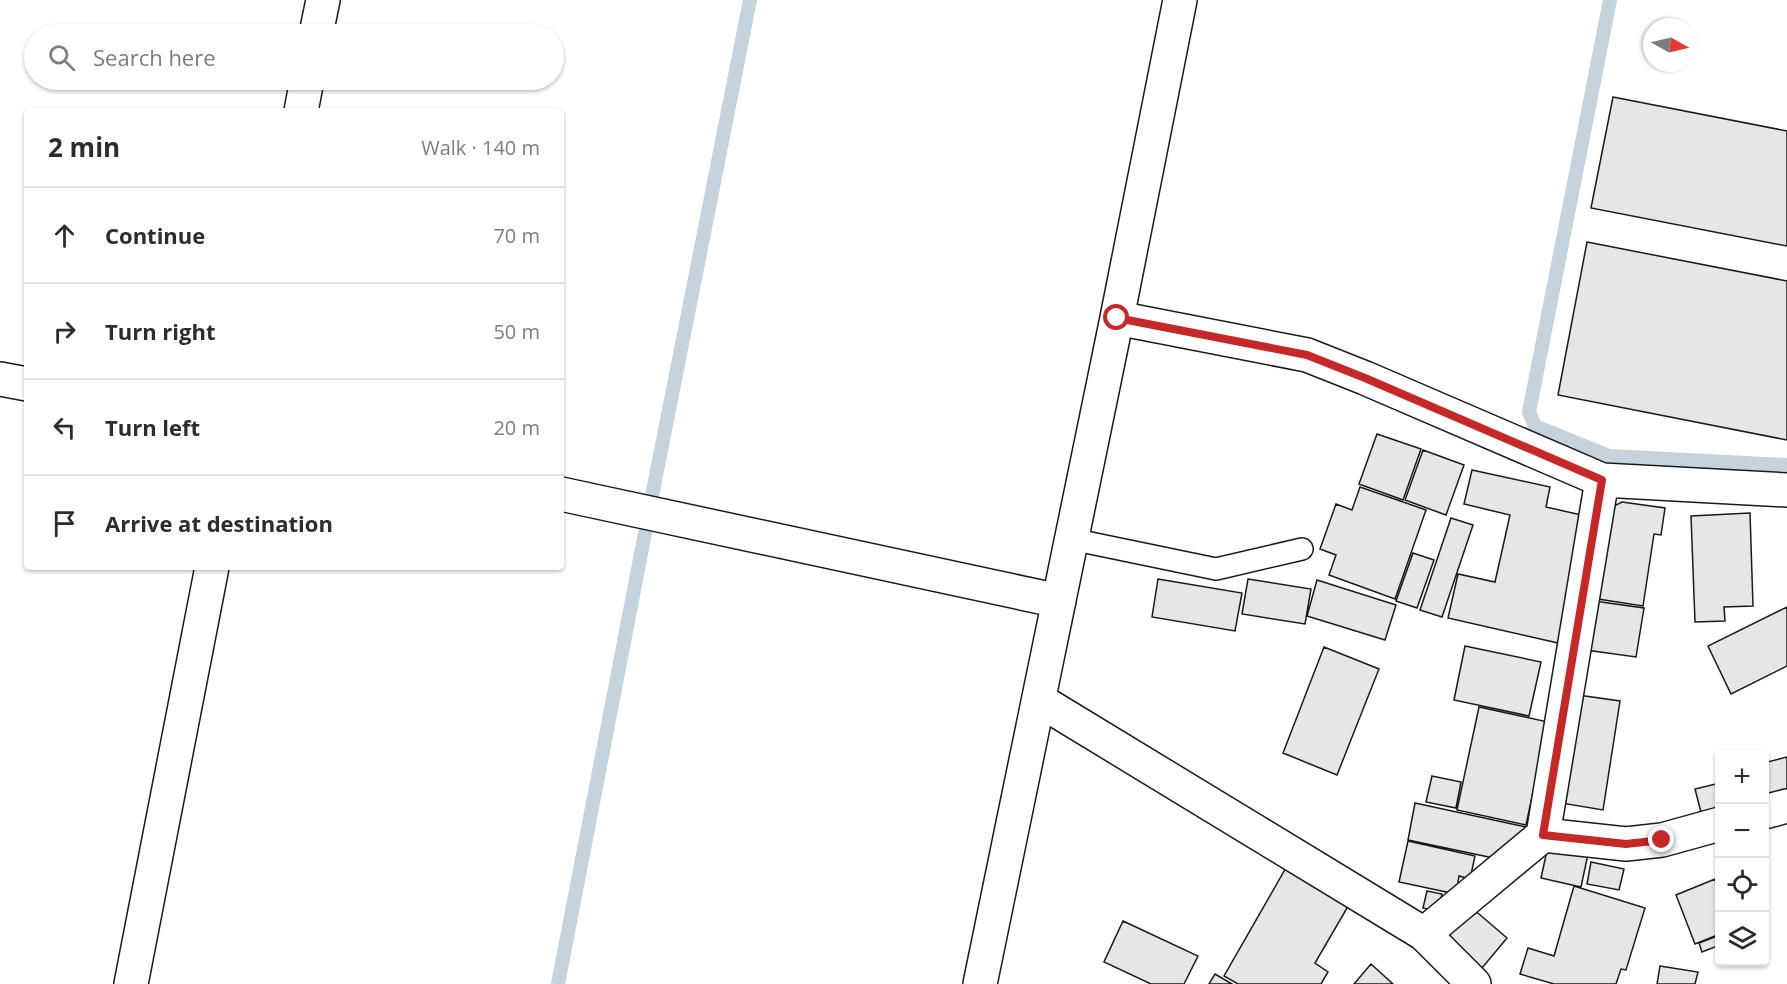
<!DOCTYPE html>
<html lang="en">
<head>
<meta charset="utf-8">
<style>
	:root { --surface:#fff; --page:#f2f2f3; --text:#2b2b33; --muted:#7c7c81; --line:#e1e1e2 }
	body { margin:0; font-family:"Open Sans",sans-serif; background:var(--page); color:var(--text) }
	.controls { position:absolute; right:18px; bottom:18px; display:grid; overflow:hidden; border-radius:6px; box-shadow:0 2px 4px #0004 }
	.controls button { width:54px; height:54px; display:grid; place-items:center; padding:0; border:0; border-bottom:2px solid var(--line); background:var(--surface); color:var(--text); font:30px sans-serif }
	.compass { position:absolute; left:1643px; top:18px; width:54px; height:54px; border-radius:50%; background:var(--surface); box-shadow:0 2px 4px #0004; rotate:98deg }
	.stop { position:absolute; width:18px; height:18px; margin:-14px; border:4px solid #c62828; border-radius:50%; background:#fff }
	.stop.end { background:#c62828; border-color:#fff; box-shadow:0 2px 6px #0008 }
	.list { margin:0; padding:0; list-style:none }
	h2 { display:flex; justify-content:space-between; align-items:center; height:78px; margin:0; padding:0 24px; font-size:26px }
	h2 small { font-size:20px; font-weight:400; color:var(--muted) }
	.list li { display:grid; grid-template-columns:39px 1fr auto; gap:18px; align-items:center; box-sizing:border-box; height:96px; padding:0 24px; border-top:2px solid var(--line) }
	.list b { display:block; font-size:22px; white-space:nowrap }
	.list em { font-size:20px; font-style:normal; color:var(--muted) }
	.icon { flex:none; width:33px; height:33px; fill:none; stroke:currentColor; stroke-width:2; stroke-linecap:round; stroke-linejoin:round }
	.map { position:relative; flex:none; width:1787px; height:984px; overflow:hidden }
	.search { position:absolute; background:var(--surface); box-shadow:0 2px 4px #0004; left:24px; top:24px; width:540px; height:66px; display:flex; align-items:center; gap:15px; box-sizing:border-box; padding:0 21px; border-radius:33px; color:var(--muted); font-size:22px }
	.panel { position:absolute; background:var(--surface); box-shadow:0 2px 4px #0004; left:24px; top:108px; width:540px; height:462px; border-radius:6px }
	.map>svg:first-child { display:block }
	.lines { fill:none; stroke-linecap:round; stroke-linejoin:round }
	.stream { stroke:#c6d2dc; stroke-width:14 }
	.building { fill:#e6e6e6; stroke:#1a1a1a; stroke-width:1.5 }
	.lane-casing { stroke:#1a1a1a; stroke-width:24 }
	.street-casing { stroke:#1a1a1a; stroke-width:36 }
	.secondary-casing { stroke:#1a1a1a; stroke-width:36 }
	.lane { stroke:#fff; stroke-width:21 }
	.street { stroke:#fff; stroke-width:33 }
	.secondary { stroke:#fff; stroke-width:33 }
	.route { stroke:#c62828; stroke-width:8 }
</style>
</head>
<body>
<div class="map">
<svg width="1787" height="984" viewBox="0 0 1787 984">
	<rect width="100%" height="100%" fill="#fff"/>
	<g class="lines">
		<!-- stream -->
		<path class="stream" d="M1610,0L1529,412L1535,426L1609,456L1787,465
			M651,501L750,0
			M558,984L645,533"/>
	</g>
	<!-- building -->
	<path class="building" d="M1613,97L1787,131V246L1591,208Z
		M1587,242L1787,281V440L1558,395Z
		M1377,434L1421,449L1403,500L1359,484Z
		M1423,450L1464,465L1446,515L1405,500Z
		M1472,470L1550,487L1546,507L1586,516L1558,643L1448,618L1458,574L1495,582L1510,515L1464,504Z
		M1360,487L1426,510L1395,599L1329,575L1336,555L1320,549L1336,504L1352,510Z
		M1622,502L1665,508L1661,535L1654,534L1643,606L1598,599L1612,507Z
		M1750,513L1753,606L1724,607L1725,621L1695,622L1691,516Z
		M1451,518L1473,525L1442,617L1420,610Z
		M1413,553L1434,560L1417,608L1396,601Z
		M1158,579L1242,593L1235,631L1152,617Z
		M1248,579L1311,589L1305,624L1242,614Z
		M1317,580L1396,605L1385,640L1307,616Z
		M1594,601L1644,608L1636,657L1586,650Z
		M1787,607V666L1731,694L1708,646Z
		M1465,646L1541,662L1529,716L1454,700Z
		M1324,647L1379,669L1337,775L1283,753Z
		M1578,695L1620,701L1603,810L1561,803Z
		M1479,707L1548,722L1526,825L1457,810Z
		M1787,757V799L1764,804V763Z
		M1432,776L1461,782L1456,808L1426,802Z
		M1720,783V816L1703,820L1695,789Z
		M1415,803L1526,827L1522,847L1507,844L1503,860L1408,840Z
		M1408,841L1475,856L1470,879L1459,876L1456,894L1399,882Z
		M1548,846L1588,854L1581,887L1541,878Z
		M1591,862L1624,869L1619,890L1587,884Z
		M1287,866L1350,903L1315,963L1328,972L1321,984H1238L1224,976Z
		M1715,879L1720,890V934L1695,944L1676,895Z
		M1574,886L1645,908L1626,970L1621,969L1616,984H1554L1520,974L1528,948L1554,956Z
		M1427,891L1442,894L1438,912L1423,908Z
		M1472,908L1507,938L1482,968L1447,937Z
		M1123,921L1198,956L1184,984H1151L1104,962Z
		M1720,935V945L1702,952L1699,943Z
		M1371,964L1393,984H1354Z
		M1660,966L1698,972L1695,984H1657Z
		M1215,974L1232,984H1209Z"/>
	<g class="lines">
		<defs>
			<path id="lane" d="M1071,539L1216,569L1302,549"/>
			<path id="street" d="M1117,318L1307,355L1365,378L1602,480L1787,490
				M0,379L27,384
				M561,494L1059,601
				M1039,700L1424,934L1474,984
				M1764,812L1787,806
				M1543,835L1602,480
				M1424,934L1543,835L1626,844L1662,840L1720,824
				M980,984L1117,318L1180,0"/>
			<path id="secondary" d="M316,34L323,0
				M301,111L307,80
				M131,984L212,567"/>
		</defs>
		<!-- lane casing -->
		<use href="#lane" class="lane-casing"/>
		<!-- street casing -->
		<use href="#street" class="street-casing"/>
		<!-- secondary casing -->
		<use href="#secondary" class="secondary-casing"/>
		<!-- lane -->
		<use href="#lane" class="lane"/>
		<!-- street -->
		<use href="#street" class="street"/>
		<!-- secondary -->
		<use href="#secondary" class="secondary"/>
	</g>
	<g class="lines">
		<!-- route -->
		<path class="route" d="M1117,318L1307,355L1365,378L1602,480L1543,835L1626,844L1662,840"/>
	</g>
</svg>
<div class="controls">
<button>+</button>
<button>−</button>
<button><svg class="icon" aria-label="locate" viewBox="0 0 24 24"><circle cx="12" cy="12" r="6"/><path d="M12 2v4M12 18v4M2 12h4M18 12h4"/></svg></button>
<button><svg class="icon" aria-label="layers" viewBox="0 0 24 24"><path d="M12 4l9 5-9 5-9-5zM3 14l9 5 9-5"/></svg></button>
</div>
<svg class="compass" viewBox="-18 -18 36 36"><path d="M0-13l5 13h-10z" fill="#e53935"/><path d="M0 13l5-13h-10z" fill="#7c7c81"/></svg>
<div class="stop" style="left:1117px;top:318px"></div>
<div class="stop end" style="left:1662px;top:840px"></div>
<div class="search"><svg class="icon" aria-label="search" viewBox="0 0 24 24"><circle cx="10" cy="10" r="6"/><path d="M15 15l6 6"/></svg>Search here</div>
<section class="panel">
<h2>2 min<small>Walk · 140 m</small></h2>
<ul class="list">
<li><svg class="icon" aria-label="ahead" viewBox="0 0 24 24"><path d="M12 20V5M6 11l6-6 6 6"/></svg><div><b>Continue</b></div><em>70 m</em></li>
<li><svg class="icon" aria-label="right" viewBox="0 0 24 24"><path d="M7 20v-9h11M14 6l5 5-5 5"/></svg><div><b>Turn right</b></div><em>50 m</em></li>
<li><svg class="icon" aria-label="left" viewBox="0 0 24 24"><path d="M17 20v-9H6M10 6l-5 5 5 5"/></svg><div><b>Turn left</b></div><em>20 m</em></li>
<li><svg class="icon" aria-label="arrive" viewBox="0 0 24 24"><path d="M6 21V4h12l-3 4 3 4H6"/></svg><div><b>Arrive at destination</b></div></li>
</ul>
</section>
</div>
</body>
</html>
